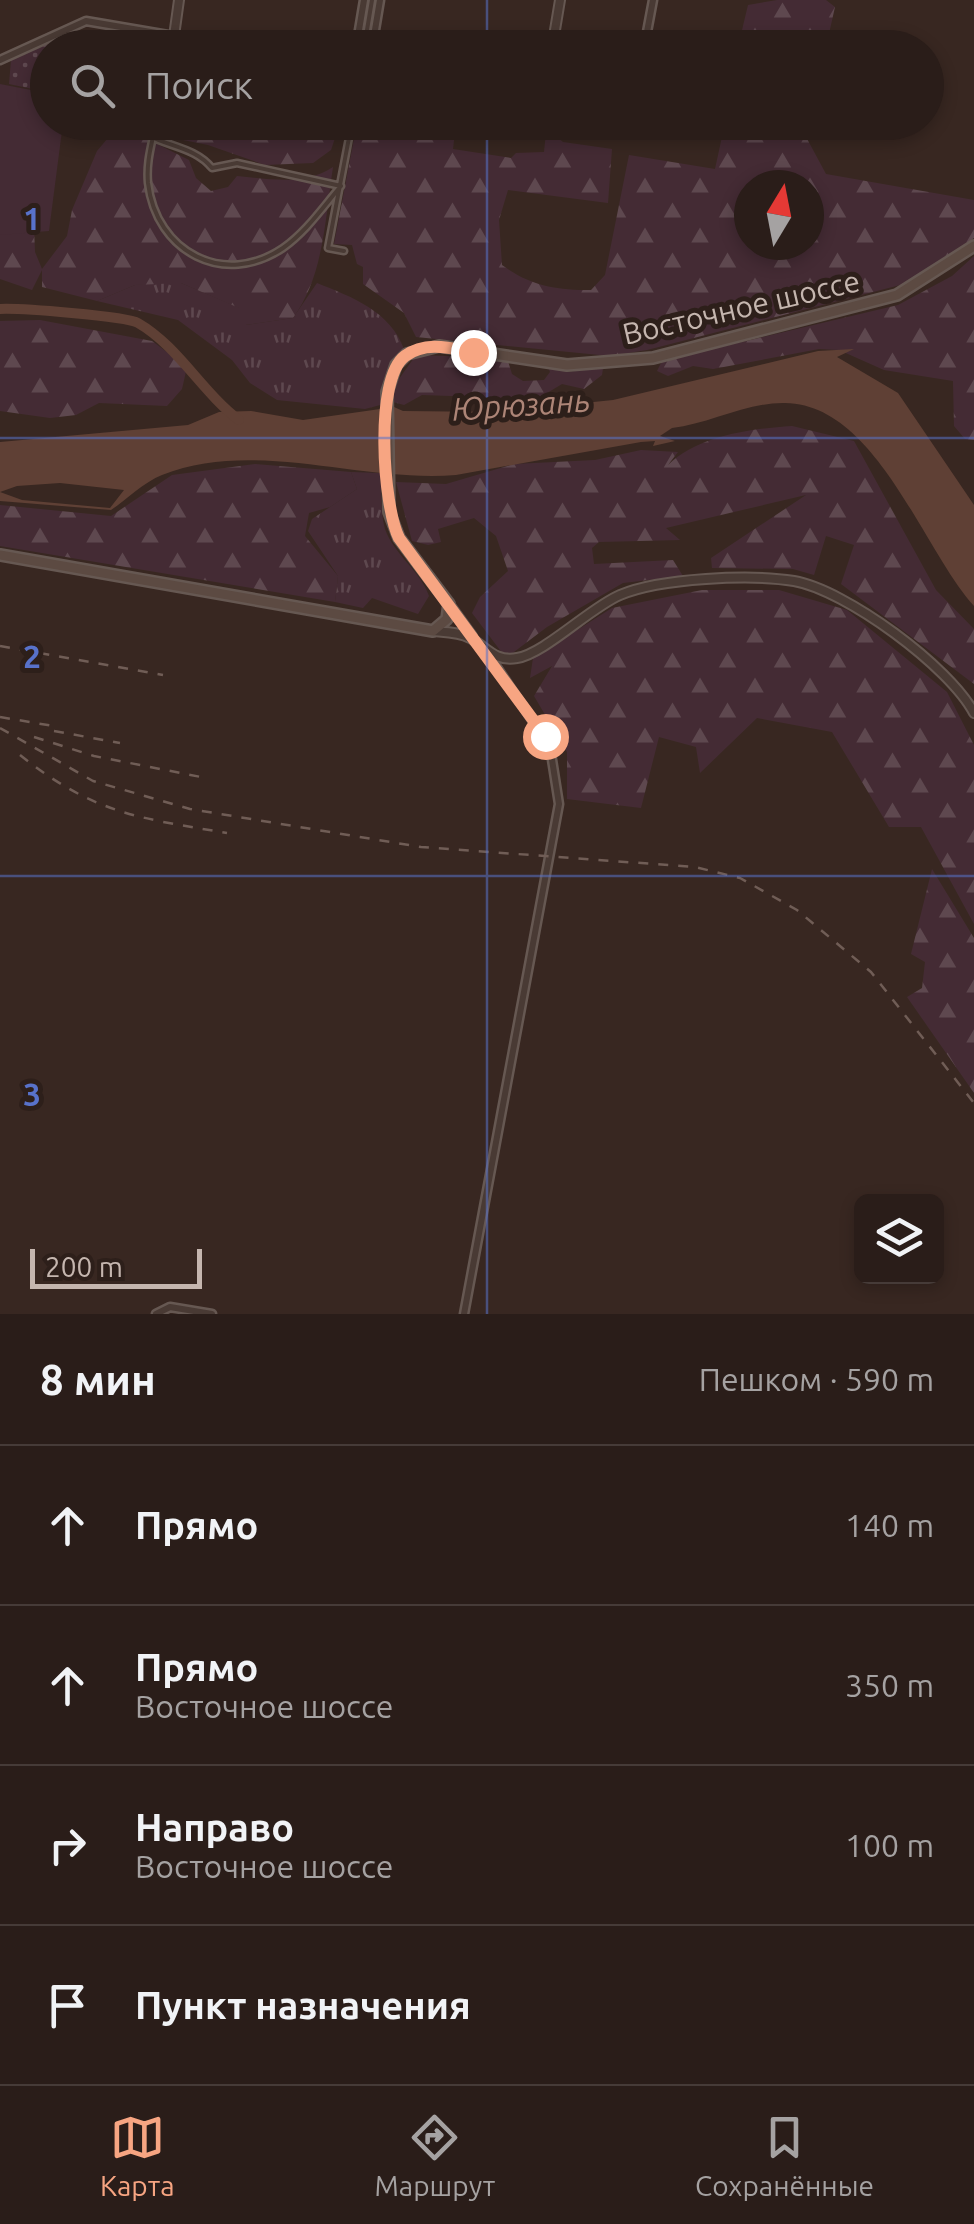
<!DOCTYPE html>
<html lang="ru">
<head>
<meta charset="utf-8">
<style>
	:root { --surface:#2a1d19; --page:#322622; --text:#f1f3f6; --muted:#a5a2a2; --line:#463b38; --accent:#f7a582 }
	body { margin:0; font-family:Ubuntu,sans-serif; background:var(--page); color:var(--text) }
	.controls { position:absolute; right:30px; bottom:30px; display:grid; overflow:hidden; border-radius:15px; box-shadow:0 5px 15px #0003 }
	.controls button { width:90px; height:90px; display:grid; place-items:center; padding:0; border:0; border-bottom:2px solid var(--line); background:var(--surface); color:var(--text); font:50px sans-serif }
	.compass { position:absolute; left:734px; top:170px; width:90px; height:90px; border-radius:50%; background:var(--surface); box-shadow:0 5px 15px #0003; rotate:10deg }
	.scale { position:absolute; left:30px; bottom:25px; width:172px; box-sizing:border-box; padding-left:10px; border:5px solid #c5b6af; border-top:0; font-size:28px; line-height:35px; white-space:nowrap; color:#c5b6af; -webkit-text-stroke:8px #2d1f1a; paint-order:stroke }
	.stop { position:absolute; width:30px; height:30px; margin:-22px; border:8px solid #f7a582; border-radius:50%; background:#fff }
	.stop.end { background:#f7a582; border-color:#fff; box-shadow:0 2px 10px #0008 }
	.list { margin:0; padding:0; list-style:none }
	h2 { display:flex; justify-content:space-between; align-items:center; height:130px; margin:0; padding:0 40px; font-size:42px }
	h2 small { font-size:32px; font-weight:400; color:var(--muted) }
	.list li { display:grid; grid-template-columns:65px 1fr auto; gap:30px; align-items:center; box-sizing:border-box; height:160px; padding:0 40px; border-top:2px solid var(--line) }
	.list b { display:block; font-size:38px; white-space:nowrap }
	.list p { margin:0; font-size:32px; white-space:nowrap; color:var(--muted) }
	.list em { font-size:32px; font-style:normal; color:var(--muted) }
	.icon { flex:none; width:55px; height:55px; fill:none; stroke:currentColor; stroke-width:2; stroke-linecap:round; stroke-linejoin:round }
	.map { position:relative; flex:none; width:974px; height:1314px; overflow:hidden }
	.search { position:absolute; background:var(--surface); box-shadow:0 5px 15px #0003; left:30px; right:30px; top:30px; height:110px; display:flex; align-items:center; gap:25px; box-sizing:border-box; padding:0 35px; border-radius:55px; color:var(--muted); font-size:38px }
	.sheet { height:770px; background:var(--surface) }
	nav { display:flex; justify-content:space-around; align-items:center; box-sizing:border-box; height:140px; border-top:2px solid var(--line); background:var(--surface); font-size:28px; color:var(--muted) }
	nav a { display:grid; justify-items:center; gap:5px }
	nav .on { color:var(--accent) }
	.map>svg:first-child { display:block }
	.grass { fill:url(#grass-tufts) }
	.forest { fill:url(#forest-firs); fill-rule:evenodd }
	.park { fill:url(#park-dots) }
	.garden { fill:#442b34 }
	.water { fill:#5f4035; fill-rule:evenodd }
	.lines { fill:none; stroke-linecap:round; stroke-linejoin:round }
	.river { stroke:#5f4035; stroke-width:10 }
	.pedestrian-casing { stroke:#665852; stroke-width:9 }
	.minor-casing { stroke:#665852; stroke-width:11 }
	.tertiary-casing { stroke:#665852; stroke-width:12 }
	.secondary-casing { stroke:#665852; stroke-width:14 }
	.pedestrian { stroke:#493a34; stroke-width:4 }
	.minor { stroke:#493a34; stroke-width:6 }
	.tertiary { stroke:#493a34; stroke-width:8 }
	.secondary { stroke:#5c4a42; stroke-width:9 }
	.rail { stroke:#705d56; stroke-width:2.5; stroke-dasharray:10 10; stroke-linecap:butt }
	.route { stroke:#f7a582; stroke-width:12 }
	.grid { fill:none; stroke:#5872ca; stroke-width:2.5; stroke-opacity:0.55 }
	.labels { text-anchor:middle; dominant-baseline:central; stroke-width:10; stroke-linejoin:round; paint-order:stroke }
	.street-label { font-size:30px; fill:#c5b6af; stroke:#2d1f1a }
	.water-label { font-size:32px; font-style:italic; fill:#ad8577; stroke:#2d1f1a }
	.grid-label { font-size:32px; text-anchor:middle; font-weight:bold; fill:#5872ca; stroke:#2d1f1a; stroke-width:10; stroke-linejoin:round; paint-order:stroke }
</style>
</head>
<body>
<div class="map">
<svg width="974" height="1314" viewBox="0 0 974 1314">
	<defs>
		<pattern id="grass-tufts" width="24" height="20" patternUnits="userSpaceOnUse" patternTransform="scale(2.5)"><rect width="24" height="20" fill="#442b34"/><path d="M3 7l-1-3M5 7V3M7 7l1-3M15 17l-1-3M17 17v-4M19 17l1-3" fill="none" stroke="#5e484f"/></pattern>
		<pattern id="forest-firs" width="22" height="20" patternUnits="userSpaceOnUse" patternTransform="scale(2.5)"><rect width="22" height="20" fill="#442b34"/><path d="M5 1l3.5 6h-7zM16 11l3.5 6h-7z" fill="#5e484f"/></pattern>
		<pattern id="park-dots" width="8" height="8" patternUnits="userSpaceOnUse" patternTransform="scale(2.5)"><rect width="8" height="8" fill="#442b34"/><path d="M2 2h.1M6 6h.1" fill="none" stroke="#5e484f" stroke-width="1.8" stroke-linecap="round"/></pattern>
	</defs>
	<rect width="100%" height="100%" fill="#382721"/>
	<!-- grass -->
	<path class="grass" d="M160,282L181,283L240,308L246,325L293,318L317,283C352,297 390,311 404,349L384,404L365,409L277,400L250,383L232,360L178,320L97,301L135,285Z
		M351,472L380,473C382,491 380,512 385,529C394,555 420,570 429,596L418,614L372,598L363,608L335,602L338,576L308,531L312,519L357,489Z"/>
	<!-- forest -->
	<path class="forest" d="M777,0H826L835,7L826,47H738L748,5Z
		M140,123H340L331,150L313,163L265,165L208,145L163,136Z
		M357,123H456L453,149L511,158L516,153L544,152L547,123H558V138L563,142L612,149L608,203L508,190L499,220L502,265C531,286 556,290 591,290L605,275L629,155L715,169L725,123H808L805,135L826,174L974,200V238L908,283L647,350L610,356L416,337L404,313L363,284V267L357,264L352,245L334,244ZM749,185H809V245H749Z
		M119,125L189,160L196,178L211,191L228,187L237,176C270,179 304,186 333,167C325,218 324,276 293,318L245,325L239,308L181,283L135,285L97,301L42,287V270L32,290L0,279V232L34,227L35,252L42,269L67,236L72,210L97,151Z
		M974,256V440L965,439L954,426L953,381L884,370L839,350L819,349L713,369L693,366L668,376L657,371L662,361L898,305L952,276Z
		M40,320L152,341L187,367L182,389L167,406L99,403L76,415L50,418L0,411V321Z
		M416,355L507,358L512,374L523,381L544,380L550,372L547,364H558L566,372L603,368L602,375L584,389L562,384L537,399L422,395L404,405L393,402L394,386Z
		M792,426L854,441L936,590L974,629V684L841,584L854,545L826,536L814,575L793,569L712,568L711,558L806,495L666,528L680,540L599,542L592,548L594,564L673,560L683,576L623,583L547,627L506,658L472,613L480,597L508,571L496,536L474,518L438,529L441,542L428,545L412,541L396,482L446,484L514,464L595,460L641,450L678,452L668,465C699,435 751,429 792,426Z
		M255,464L351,472L357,489L330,507L309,513L305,536L338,576L335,602L0,546V505L111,516L172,475Z
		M702,590H779L847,610L947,692L974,745V924L921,827H889L832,732L757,718L700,773L696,747L659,737L641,808L567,799V752L534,696L552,666L530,678L533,658L612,608Z
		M932,869L974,938V1093L907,997L922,988L925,962L911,954Z"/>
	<!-- park -->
	<path class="park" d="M68,35L79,37L77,47L48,48L47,92L9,84L11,60Z"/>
	<!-- garden -->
	<path class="garden" d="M0,84L47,93L48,122L63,123L49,231L0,235Z"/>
	<!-- water -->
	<path class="water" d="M854,349L837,357L898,393L974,505V606C923,550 876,404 785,403C748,402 709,424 672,428L660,436L675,441L653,446L655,441L641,442L456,475C361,483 255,438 162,475C144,482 127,499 111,510L0,501V442L188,425L219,412L251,411L303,420L394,407L403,411L495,412L613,400L818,351ZM60,483L124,490L110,508L22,500L0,492L17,486Z"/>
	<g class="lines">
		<!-- river -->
		<path class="river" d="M0,309C19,308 126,316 138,323C178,346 202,392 239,420"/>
		<defs>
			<path id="pedestrian" d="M364,48L372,0
				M132,122C154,148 191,142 212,168L237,163L341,186C323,207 306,232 283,248C224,288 156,252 148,183C146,161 152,144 156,122
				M344,251L328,248L352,122"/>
			<path id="minor" d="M356,48L364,0
				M372,48L380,0
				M644,48L653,0
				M0,60L86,21L174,36
				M156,1314L170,1307L212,1314
				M464,1314L559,804L550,747L488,654"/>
			<path id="tertiary" d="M179,0L174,36L245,48
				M552,48L560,0
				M449,604L472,636
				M433,631C445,632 460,632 470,638C487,647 494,662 517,658C544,654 591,607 620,595C660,578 751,574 794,581C846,590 950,667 974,713"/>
			<path id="secondary" d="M0,555L433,631L447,619L449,604L399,538L389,512L387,392L396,365L407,354L439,346L567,365L653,358L897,295L974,246"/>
		</defs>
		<!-- pedestrian casing -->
		<use href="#pedestrian" class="pedestrian-casing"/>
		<!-- minor casing -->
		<use href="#minor" class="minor-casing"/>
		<!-- tertiary casing -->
		<use href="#tertiary" class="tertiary-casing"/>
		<!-- secondary casing -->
		<use href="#secondary" class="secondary-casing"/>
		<!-- pedestrian -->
		<use href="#pedestrian" class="pedestrian"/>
		<!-- minor -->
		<use href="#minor" class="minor"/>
		<!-- tertiary -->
		<use href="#tertiary" class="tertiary"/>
		<!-- secondary -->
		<use href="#secondary" class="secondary"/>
		<!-- rail -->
		<path class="rail" d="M0,646L163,675
			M0,717L59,727
			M0,728L93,781L190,809L421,847L695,867L740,878L797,910L871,972L974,1103
			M54,731L120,743
			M34,737L94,756L201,777
			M20,755C93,813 137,818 227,833"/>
	</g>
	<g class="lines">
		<!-- route -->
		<path class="route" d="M473,352C450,348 426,341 405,356C374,379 383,506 399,538L545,736"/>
	</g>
	<!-- grid -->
	<path class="grid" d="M487,0V48M487,122V1314M0,438H974M0,876H974"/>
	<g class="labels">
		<!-- street labels -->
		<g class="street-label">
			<text transform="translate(741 307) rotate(-13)">Восточное шоссе</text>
		</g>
		<!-- water labels -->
		<g class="water-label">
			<text transform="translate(521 404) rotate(-4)">Юрюзань</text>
		</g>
	</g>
	<g class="grid-label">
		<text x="32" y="230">1</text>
		<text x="32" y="668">2</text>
		<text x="32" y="1106">3</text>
	</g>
</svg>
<div class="controls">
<button><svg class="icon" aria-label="layers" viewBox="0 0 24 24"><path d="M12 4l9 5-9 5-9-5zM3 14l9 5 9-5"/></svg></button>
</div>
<svg class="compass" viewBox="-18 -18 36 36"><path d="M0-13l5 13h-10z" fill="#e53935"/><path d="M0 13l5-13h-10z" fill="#a5a2a2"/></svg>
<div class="scale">200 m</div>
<div class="stop" style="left:545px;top:736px"></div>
<div class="stop end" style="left:473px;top:352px"></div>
<div class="search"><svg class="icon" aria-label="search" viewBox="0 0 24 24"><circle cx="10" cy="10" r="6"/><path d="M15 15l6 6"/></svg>Поиск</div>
</div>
<section class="sheet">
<h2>8 мин<small>Пешком · 590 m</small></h2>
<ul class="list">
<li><svg class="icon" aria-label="ahead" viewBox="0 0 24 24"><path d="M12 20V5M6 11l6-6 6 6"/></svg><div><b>Прямо</b></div><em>140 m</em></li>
<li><svg class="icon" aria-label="ahead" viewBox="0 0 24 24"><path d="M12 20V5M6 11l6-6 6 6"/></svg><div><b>Прямо</b><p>Восточное шоссе</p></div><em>350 m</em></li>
<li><svg class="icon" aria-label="right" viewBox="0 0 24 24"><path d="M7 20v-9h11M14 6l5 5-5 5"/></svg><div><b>Направо</b><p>Восточное шоссе</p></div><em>100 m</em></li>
<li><svg class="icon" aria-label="arrive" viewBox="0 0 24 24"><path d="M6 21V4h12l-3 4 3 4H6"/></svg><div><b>Пункт назначения</b></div></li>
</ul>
</section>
<nav>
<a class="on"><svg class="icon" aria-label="map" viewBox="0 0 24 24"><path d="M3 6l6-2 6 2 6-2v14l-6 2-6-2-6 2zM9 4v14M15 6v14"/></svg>Карта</a>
<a><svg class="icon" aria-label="directions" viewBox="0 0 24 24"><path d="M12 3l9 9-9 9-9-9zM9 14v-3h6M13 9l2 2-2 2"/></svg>Маршрут</a>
<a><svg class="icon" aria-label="saved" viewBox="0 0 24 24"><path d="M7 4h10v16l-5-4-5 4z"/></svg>Сохранённые</a>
</nav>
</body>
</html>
